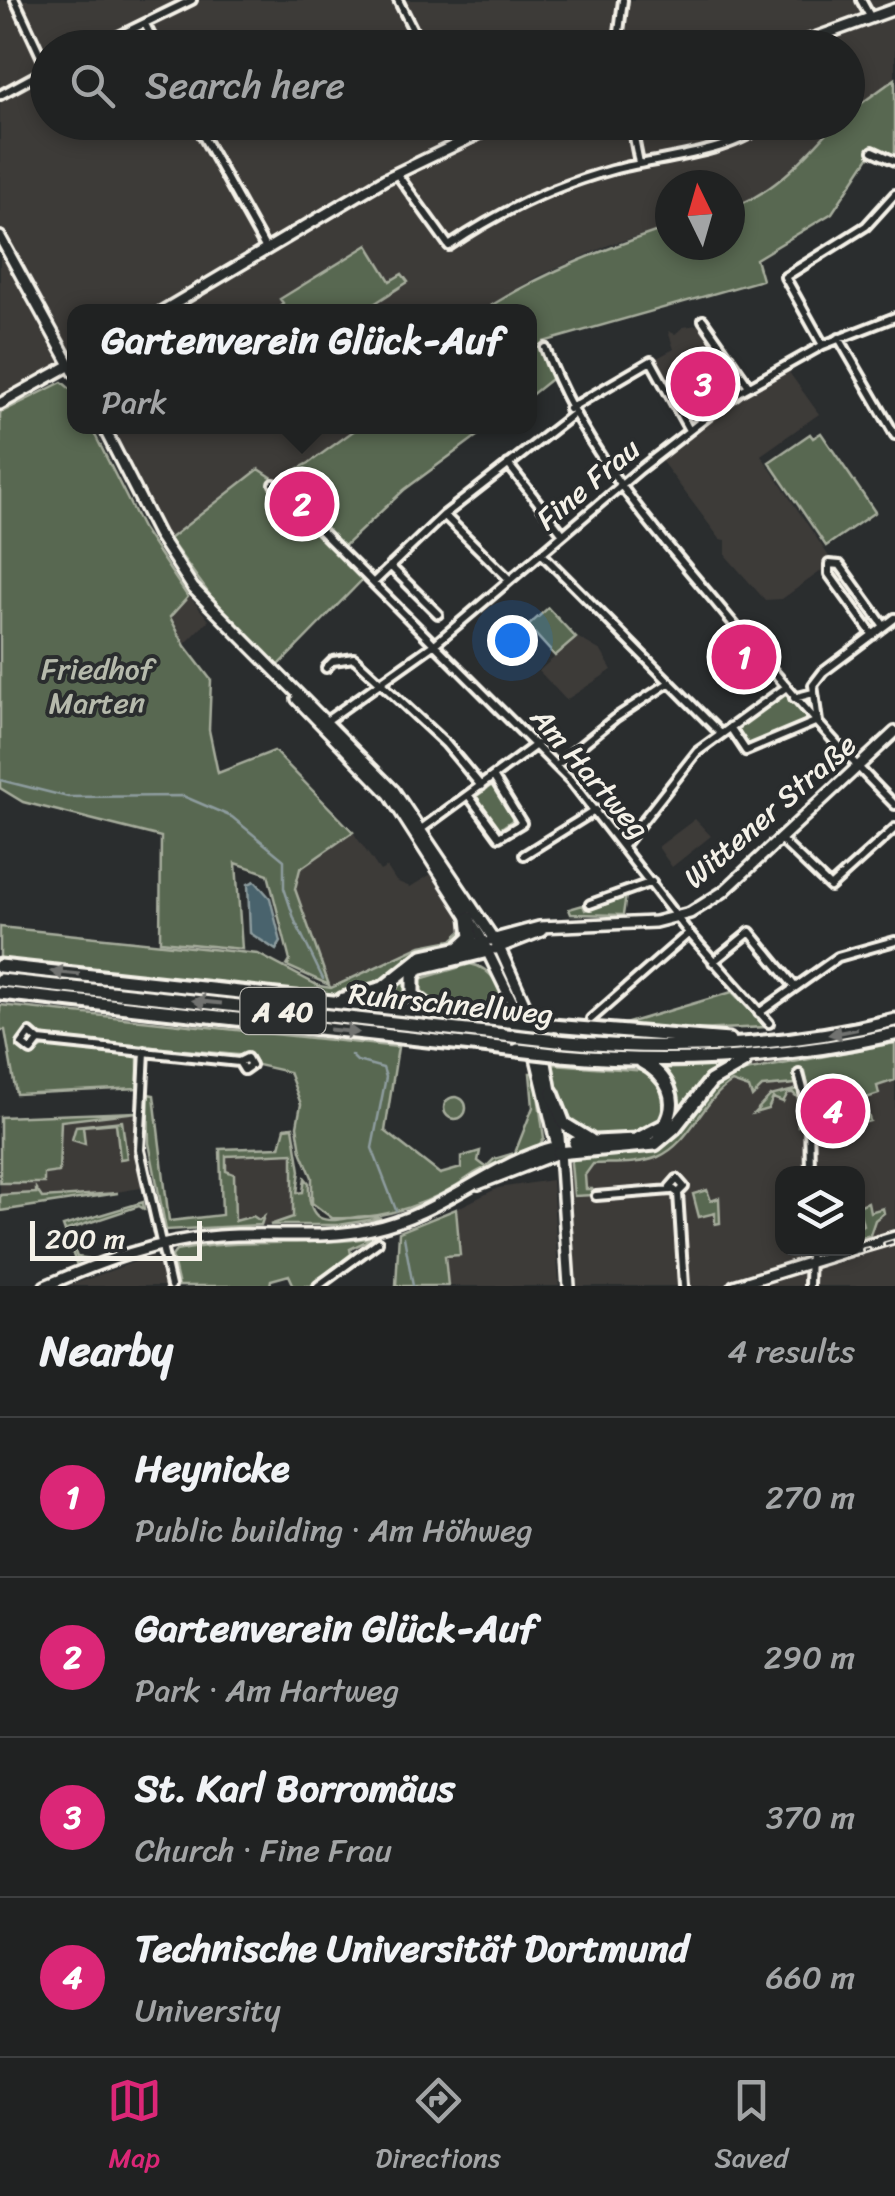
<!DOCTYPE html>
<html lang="en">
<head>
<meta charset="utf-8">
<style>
	:root { --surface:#202222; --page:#282a2a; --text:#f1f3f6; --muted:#a2a4a5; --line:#3d3f40; --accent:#db2777 }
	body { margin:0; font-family:Sriracha,sans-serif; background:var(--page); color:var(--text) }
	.controls { position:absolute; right:30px; bottom:30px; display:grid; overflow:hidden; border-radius:20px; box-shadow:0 5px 15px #0003 }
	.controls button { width:90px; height:90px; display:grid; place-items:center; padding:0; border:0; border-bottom:2px solid var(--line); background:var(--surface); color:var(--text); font:50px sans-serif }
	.compass { position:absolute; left:655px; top:170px; width:90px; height:90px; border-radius:50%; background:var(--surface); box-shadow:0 5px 15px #0003; rotate:355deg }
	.scale { position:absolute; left:30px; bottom:25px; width:172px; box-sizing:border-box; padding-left:10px; border:5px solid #f4f1e8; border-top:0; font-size:28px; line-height:35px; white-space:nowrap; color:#f4f1e8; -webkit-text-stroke:8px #2a2d2e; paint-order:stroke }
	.you { position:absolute; left:512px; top:640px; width:35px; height:35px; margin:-25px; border:8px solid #fff; border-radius:50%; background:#1a73e8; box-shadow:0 0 0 15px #1a73e833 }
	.badge { display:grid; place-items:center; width:65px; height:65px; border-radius:50%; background:var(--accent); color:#fff; font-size:32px; font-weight:700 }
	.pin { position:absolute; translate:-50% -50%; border:5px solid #fff; box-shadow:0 2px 10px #0006 }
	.popup { position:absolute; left:67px; top:304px; width:470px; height:130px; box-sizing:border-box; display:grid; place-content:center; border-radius:20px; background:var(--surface); filter:drop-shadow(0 2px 8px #0005); font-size:32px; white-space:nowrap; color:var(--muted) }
	.popup b { font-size:38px; color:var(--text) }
	.popup::after { content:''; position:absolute; left:50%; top:100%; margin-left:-20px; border:20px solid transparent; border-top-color:var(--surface) }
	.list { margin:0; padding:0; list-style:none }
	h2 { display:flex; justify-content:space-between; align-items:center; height:130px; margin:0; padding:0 40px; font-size:42px }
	h2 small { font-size:32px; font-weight:400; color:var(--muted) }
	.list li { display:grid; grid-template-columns:65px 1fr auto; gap:30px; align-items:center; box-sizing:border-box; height:160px; padding:0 40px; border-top:2px solid var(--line) }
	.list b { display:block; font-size:38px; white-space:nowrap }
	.list p { margin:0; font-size:32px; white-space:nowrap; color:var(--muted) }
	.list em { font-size:32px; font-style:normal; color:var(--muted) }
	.icon { flex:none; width:55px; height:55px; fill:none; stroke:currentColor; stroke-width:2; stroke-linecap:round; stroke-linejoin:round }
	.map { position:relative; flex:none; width:895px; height:1286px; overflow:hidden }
	.search { position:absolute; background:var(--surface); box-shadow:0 5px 15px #0003; left:30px; right:30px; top:30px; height:110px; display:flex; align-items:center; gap:25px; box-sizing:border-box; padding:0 35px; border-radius:55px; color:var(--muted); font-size:38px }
	.sheet { height:770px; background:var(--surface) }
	nav { display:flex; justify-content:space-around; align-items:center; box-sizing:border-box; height:140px; border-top:2px solid var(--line); background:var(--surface); font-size:28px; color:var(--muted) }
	nav a { display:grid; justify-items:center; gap:5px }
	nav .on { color:var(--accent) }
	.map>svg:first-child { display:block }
	.built { fill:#3c3a38 }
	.green { fill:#596851; stroke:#a6ac9c; stroke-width:2.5 }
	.water { fill:#49636d; stroke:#8d9c9e; stroke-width:2.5 }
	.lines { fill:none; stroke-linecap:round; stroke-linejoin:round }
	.stream { stroke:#8d9c9e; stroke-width:2.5 }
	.street-casing { stroke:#f4f1e8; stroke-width:14 }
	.secondary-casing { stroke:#f4f1e8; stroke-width:16 }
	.highway-casing { stroke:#f4f1e8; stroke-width:19 }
	.street { stroke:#2a2d2e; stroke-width:6 }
	.secondary { stroke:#2a2d2e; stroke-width:9 }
	.highway { stroke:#2a2d2e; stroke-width:11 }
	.rail-casing { stroke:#f4f1e8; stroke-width:6 }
	.rail { stroke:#2a2d2e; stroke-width:2.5; stroke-dasharray:8; stroke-linecap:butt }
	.highway-bridge-casing { stroke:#f4f1e8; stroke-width:19; stroke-linecap:butt }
	.highway-bridge { stroke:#2a2d2e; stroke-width:11 }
	.oneway { fill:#71726f }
	.labels { text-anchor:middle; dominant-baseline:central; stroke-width:8; stroke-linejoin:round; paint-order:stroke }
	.shield { fill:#2a2d2e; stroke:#b7b6b0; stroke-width:2.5 }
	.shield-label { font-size:28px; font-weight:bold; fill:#f4f1e8 }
	.street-label { font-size:30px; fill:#f4f1e8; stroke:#2a2d2e }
	.park-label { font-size:30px; fill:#b6baac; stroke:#2a2d2e }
</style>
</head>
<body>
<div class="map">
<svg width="895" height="1286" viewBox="0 0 895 1286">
	<rect width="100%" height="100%" fill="#2a2d2e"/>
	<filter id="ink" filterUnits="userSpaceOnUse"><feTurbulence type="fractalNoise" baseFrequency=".01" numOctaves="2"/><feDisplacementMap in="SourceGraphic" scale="20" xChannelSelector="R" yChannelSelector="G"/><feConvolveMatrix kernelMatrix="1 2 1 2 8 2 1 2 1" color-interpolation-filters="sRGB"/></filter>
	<g filter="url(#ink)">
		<!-- built -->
		<path class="built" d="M0,0H895V79L848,113V48H48V122L836,123L796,168L752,201L730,208V185H670V227L609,245L535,278L492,304L496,311L74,312V357L0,395Z
			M704,324L719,346L688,366L684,364L687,382L669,389L657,358L674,349L668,331L675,334L683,327Z
			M786,368L819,414L761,455L830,558L824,569L782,599L765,600L726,556V540L720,539L660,459L752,388Z
			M111,427H359L280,483L259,469L169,539Z
			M189,596L209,620L185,644L170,616Z
			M577,637L601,651L612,670L566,700L539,671Z
			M695,819L711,836L672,867L658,847Z
			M353,832L380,871L387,867L396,881L410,887L433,873L466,927L452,940L421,946L331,988L295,889L299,869Z
			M895,1043V1235L858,1246V1174H782V1248L851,1249L728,1286H572L561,1155L649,1147L743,1067Z
			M137,1112L141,1188L0,1211V1117Z
			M297,1146L301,1225L223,1226L220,1150Z
			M552,1180L559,1286H448L445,1256L460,1254L456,1209L498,1188Z
			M895,1239V1286H742Z
			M151,1256L158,1261L165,1286H68Z"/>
		<!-- green -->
		<path class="green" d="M895,79V161L873,151L832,213L756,259L762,280L543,342L555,376L530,396V312L496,311L492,305C549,270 607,248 670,227V245H730V208C775,193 805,157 836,123L848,122V113Z
			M368,245L390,281L402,274L408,282L363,311H274L283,303L280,299Z
			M62,382L74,392V426L91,427L142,528L188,597L170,617L185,646L211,680L209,730L218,773L274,751L353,832L300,869L295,889L329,985L287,966L290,961L268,874L236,863L242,949L160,941L161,837L23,802L0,788V413Z
			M359,427H489L404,490L340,550L365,577L277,667L223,613L169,539L259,469L276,480L309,463Z
			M821,433L875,512L826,546L769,462L810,434L813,438Z
			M548,608L576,638L555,656L528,626Z
			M785,688L816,722L746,751L730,727Z
			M495,783L518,816L497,831L474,798Z
			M626,895L623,915L571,914L569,909L583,905L585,910Z
			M0,927L258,954L319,986L331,988L421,946L452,940L466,927V938L383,984L342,996L0,961Z
			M415,964L419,1007L357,1000Z
			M470,964C491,967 508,993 505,1014L493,1008L424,998L420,993V979Z
			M732,992L766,1027L695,1030L618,1026Z
			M0,1005L398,1047L385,1131L440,1174L461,1168V1157L480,1151L478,1161L486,1167L494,1159L515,1153L533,1107L530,1073H535L544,1138L538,1147C520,1155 485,1165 472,1175C435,1202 385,1221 332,1218L312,1203V1177L301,1151L297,1126L301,1104L289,1072L253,1064L248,1056L45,1037L30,1032L19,1041L25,1052L32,1054L51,1043L138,1054V1088L16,1094L5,1030H0Z
			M895,1043V1080L877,1086L879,1094L863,1099L870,1121L838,1130L851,1125L841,1095L817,1102L825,1127L817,1129L805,1072L795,1074V1084L762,1087L752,1097L749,1088L732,1082C702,1100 691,1143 658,1157C638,1165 613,1163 593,1164L585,1175L586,1189H592L593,1195L574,1196L571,1163L576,1154L648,1149L729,1074Z
			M553,1064L647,1071L667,1091L665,1119C637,1134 588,1152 566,1117C557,1102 557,1080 553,1064Z
			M733,1066L666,1133L673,1116L655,1069Z
			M798,1089L805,1126H798V1098L793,1093H788L783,1102L773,1098L768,1109L754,1113L770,1096Z
			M148,1094L154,1095L169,1221L222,1215L220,1149L280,1147L285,1128L293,1127L300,1171L297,1193L303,1192L305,1178L309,1183C306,1245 350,1208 381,1218L339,1225H270L293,1217V1153L226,1156V1171L234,1174L235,1221L253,1216L259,1220L264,1216L261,1225L166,1230L149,1143Z
			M444 1108a11 11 0 1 1 22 0a11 11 0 1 1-22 0Z
			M137,1112L61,1121L59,1172L44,1174V1183H0V1117Z
			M122,1121L127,1158L120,1159L116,1123L83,1126L85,1144L72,1140L76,1126Z
			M36,1189L42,1198L118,1193L0,1211V1195L36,1193Z
			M707,1190L711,1201L719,1198L720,1223L715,1224V1213L699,1217L693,1194Z
			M143,1202L144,1209L139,1206L67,1230L77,1257L85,1258L76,1263L63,1226Z
			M868,1202L870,1212L883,1208L884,1213L875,1220L870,1235L858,1239V1228L863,1225L858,1206Z
			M456,1209L460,1255L445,1256L448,1286H396L399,1232Z
			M375,1237L350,1249L351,1254L311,1286H294L289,1275L271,1280L270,1286H179L172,1256L176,1251C243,1237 305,1248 375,1237Z"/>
		<!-- water -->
		<path class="water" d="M255,881L270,898L281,942L276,950L250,933L248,884Z"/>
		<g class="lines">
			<!-- stream -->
			<path class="stream" d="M0,780L68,797L183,796L232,817L284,860V888L295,921L323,979
				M351,1055L357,1061L383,1068L386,1077L372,1148L396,1210
				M404,1237L413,1286"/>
			<defs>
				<path id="street" d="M15,0L47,69
					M398,0L422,48
					M861,0L871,18
					M145,24L157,48
					M94,48L192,0
					M617,48L623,0
					M0,95L48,69
					M195,122L266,249
					M461,122L468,137
					M631,122L639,163
					M873,151L895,161
					M397,174L449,246C499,212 553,186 612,170C657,158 733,154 767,122
					M703,320L749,386
					M839,338L895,435
					M823,345L785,277L866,226L895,194
					M545,348C582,448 650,524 718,605C775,674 832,742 895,805
					M569,409L651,361L689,430
					M508,464L563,534
					M274,484L571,781L689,933L769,1023
					M444,515L509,579
					M541,553L721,734
					M390,566L438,614
					M373,583L444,515L572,415
					M873,635L829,574V564L840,565L884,626
					M326,668L333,661L354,658L446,744L481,786
					M794,698L813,693
					M325,722L436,643L639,470L739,392L823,345L895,317
					M818,722L813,685L823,672L895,618
					M730,727L746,751L815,722
					M557,765L615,718L670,682
					M469,796L499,837L522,823L494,778
					M420,830L537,744
					M780,839L830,887L895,828
					M623,846L697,752L785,688
					M524,855L596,810
					M590,904L652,882
					M713,962L750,932L795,987
					M759,1013L838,957L895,941
					M591,1019L689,933
					M39,1041L31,1051L22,1044L30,1033L39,1041L239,1062L247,1058L251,1065L244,1070L239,1062
					M145,1051L140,1150L171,1286
					M799,1074L809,1111L810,1174
					M678,1193L684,1187L677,1179L670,1187L678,1193L684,1286
					M596,1196L671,1190
					M318,1286L378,1242
					M809,1286L810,1248"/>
				<path id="secondary" d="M787,48L895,9
					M0,237L74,372
					M161,312L385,179L503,122
					M0,404L72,364
					M103,426L158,534L193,588L394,791L499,947L535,1027
					M297,699L389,794L480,936L533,1045L557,1146
					M491,940L539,927L655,922L690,913L723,892L895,732
					M495,949L541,931
					M544,1051L559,1137L569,1286
					M478,1184L558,1153
					M858,1248L895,1237
					M45,1286C101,1262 157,1240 219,1236C270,1232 321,1240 371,1229C441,1215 490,1163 557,1146
					M734,1286L857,1248"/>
				<path id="highway" d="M460,947L471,937L469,918
					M0,966L508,1021
					M0,980L513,1036
					M0,993L518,1050
					M343,999L383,988L423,956L484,943
					M432,1010L413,995V977L418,968L488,951
					M552,1026L729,1040
					M557,1041C671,1052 783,1048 895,1020
					M562,1055C675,1065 784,1059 895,1034
					M552,1093L564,1124L590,1140
					M575,1143L636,1140L665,1125C680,1099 667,1075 642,1062
					M558,1153L655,1144L674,1128L711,1081L744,1062"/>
			</defs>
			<!-- street casing -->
			<use href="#street" class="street-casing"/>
			<!-- secondary casing -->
			<use href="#secondary" class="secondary-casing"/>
			<!-- highway casing -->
			<use href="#highway" class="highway-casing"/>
			<!-- street -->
			<use href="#street" class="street"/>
			<!-- secondary -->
			<use href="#secondary" class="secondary"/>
			<!-- highway -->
			<use href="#highway" class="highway"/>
			<defs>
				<path id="rail" d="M885,1244L895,1241
					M864,1250L869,1249"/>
			</defs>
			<!-- rail casing -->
			<use href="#rail" class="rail-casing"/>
			<!-- rail -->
			<use href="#rail" class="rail"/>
			<defs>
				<path id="highway-bridge" d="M508,1021L552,1026
					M513,1036L557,1041
					M518,1050L562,1055"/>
			</defs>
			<!-- highway-bridge casing -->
			<use href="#highway-bridge" class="highway-bridge-casing"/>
			<!-- highway-bridge -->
			<use href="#highway-bridge" class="highway-bridge"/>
		</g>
		<!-- one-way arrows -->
		<defs><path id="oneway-solid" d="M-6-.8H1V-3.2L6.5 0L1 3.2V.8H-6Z" transform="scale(2.5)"/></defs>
		<g class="oneway">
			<use href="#oneway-solid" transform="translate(65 973) rotate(-174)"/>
			<use href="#oneway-solid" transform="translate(207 1002) rotate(-174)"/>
			<use href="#oneway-solid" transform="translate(344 1031) rotate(6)"/>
			<use href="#oneway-solid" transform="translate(843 1032) rotate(169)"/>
		</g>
	</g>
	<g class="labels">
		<!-- shield labels -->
		<rect class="shield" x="240.5" y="988" width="85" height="46" rx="8"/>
		<g class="shield-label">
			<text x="283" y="1011">A 40</text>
		</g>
		<!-- street labels -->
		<g class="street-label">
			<text transform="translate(588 484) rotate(-40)">Fine Frau</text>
			<text transform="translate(590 773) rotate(49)">Am Hartweg</text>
			<text transform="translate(770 811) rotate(-41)">Wittener Straße</text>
			<text transform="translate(451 1004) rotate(6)">Ruhrschnellweg</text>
		</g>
		<!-- park labels -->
		<g class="park-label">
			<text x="97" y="669">Friedhof<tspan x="97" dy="34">Marten</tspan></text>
		</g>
	</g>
</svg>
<div class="controls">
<button><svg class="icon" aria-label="layers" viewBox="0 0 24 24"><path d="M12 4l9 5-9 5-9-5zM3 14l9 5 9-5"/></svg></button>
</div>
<svg class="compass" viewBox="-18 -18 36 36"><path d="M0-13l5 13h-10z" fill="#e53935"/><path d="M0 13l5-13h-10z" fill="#a2a4a5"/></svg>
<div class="scale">200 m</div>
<div class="you"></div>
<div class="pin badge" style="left:744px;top:657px">1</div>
<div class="pin badge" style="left:302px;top:504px">2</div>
<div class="popup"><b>Gartenverein Glück-Auf</b>Park</div>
<div class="pin badge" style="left:703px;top:384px">3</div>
<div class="pin badge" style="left:833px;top:1111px">4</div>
<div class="search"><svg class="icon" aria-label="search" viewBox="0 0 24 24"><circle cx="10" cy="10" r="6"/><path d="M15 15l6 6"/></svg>Search here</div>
</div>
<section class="sheet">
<h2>Nearby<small>4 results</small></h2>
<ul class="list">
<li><span class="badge">1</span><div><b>Heynicke</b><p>Public building · Am Höhweg</p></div><em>270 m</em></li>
<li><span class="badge">2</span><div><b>Gartenverein Glück-Auf</b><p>Park · Am Hartweg</p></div><em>290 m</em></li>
<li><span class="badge">3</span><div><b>St. Karl Borromäus</b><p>Church · Fine Frau</p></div><em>370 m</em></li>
<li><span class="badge">4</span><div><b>Technische Universität Dortmund</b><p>University</p></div><em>660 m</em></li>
</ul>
</section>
<nav>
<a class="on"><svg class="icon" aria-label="map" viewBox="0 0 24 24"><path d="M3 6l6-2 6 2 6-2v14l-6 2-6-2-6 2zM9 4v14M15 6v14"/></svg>Map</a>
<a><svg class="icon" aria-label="directions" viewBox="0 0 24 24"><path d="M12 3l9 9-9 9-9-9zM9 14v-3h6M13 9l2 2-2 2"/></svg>Directions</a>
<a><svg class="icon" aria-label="saved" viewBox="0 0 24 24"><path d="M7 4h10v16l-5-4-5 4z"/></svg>Saved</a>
</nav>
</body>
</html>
